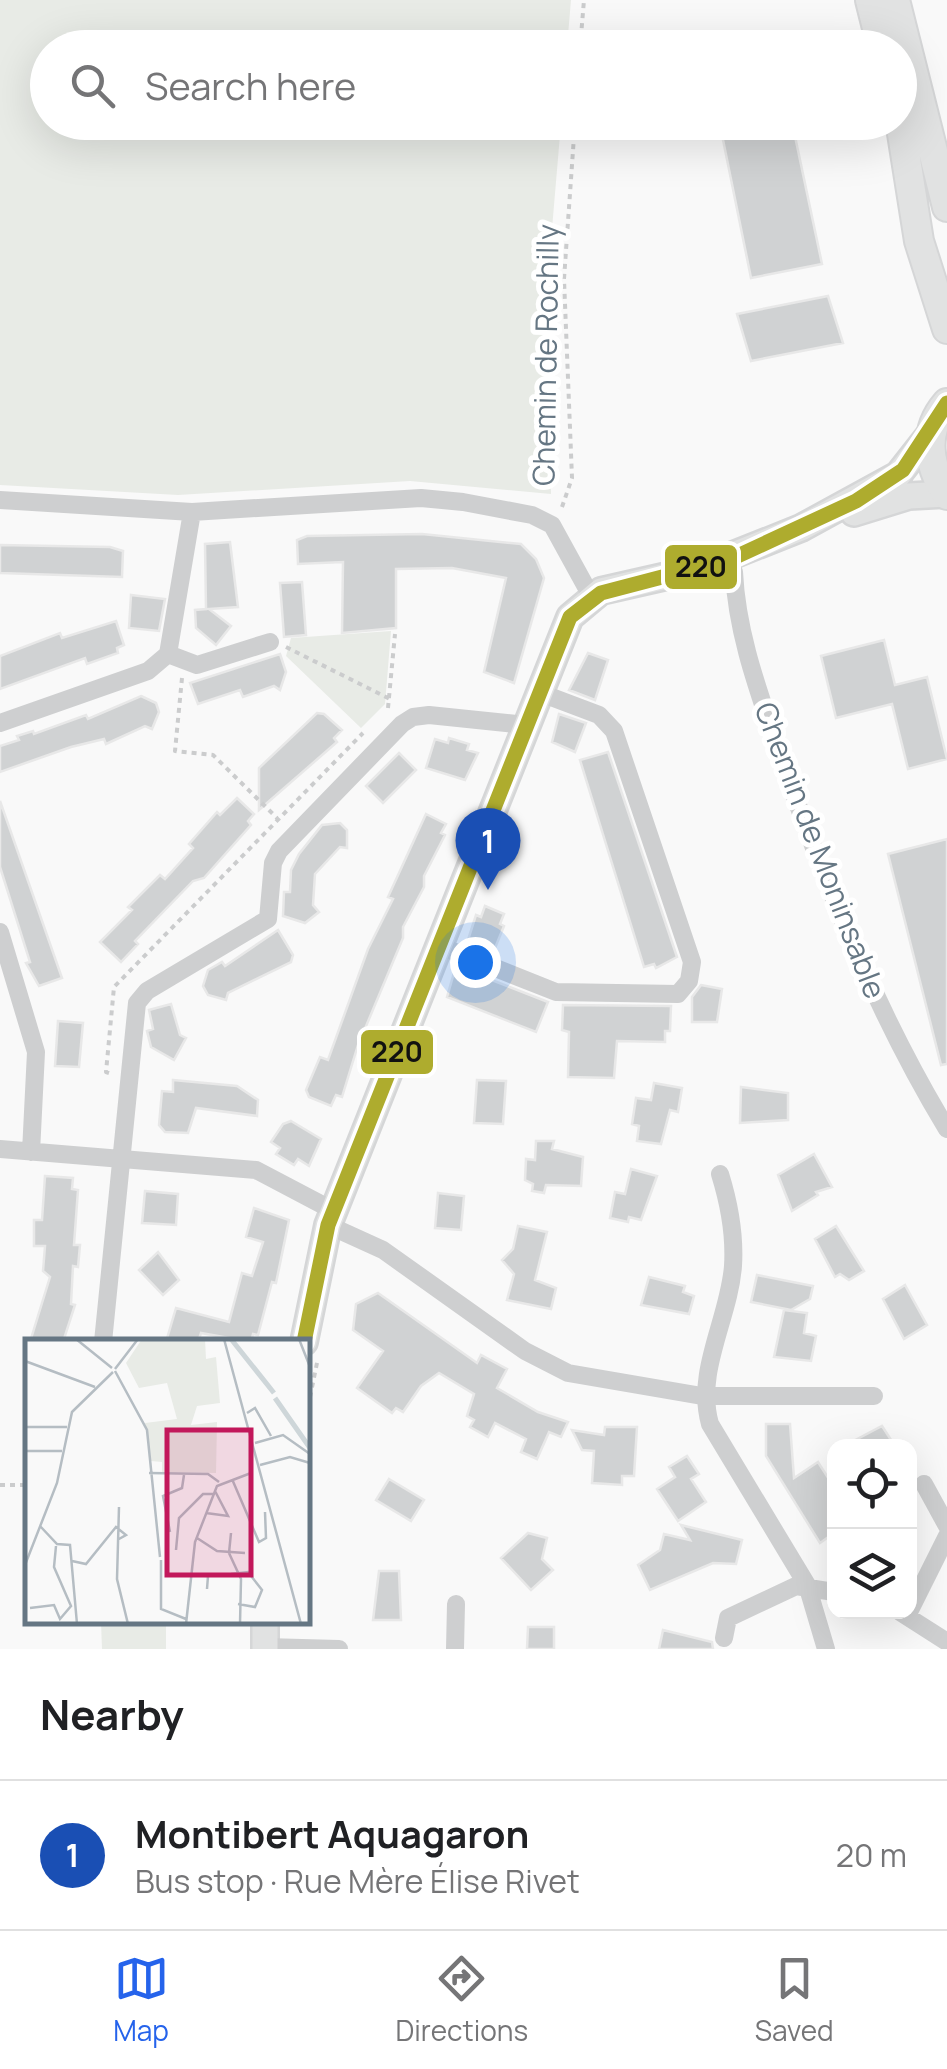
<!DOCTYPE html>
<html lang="en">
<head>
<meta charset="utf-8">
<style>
	:root { --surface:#fff; --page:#f6f6f6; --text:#202124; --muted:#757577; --line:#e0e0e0; --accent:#2563eb }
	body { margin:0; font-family:Manrope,sans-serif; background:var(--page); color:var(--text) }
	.controls { position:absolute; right:30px; bottom:30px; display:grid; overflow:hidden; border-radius:20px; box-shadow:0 10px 40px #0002 }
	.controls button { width:90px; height:90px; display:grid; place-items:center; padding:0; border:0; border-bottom:2px solid var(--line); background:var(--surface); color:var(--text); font:50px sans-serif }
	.you { position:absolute; left:475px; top:962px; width:35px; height:35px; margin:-25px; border:8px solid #fff; border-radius:50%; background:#1a73e8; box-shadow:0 0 0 15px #1a73e833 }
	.badge { display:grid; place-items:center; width:65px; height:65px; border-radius:50%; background:var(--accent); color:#fff; font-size:32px; font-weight:700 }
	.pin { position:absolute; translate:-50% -82px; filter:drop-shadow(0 2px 5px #0008) }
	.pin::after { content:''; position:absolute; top:52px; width:35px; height:30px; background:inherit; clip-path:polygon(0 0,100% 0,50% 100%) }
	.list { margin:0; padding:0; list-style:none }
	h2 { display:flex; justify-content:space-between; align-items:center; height:130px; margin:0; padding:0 40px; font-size:42px }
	h2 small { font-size:32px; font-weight:400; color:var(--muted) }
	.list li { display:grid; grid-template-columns:65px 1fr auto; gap:30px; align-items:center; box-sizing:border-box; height:150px; padding:0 40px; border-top:2px solid var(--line) }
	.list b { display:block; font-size:38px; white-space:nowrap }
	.list p { margin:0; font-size:32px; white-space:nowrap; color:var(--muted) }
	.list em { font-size:32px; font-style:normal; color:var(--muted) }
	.icon { flex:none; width:55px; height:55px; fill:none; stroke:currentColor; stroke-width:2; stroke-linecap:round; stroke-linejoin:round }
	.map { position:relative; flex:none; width:947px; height:1649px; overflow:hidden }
	.search { position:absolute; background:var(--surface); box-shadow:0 10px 40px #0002; left:30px; right:30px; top:30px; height:110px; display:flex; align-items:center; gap:25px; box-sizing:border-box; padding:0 35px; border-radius:55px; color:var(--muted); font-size:38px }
	.sheet { height:280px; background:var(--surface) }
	nav { display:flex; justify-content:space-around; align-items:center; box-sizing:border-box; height:140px; border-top:2px solid var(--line); background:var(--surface); font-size:28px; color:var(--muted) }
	nav a { display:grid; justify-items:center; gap:5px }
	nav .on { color:var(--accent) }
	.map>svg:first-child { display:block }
	.green { fill:#e8ebe6 }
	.building { fill:#d0d2d3; stroke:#e8e8e8; stroke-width:2.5 }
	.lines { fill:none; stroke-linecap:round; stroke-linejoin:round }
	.secondary-casing { stroke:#d5d6d7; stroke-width:30 }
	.primary-casing { stroke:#d5d6d7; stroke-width:32 }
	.path { stroke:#cbcccd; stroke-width:4; stroke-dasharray:5 5; stroke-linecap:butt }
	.street { stroke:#cecfd0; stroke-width:18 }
	.secondary { stroke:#e1e2e2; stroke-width:25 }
	.primary { stroke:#e1e2e2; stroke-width:28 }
	.bus-1-casing { stroke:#fff; stroke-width:22 }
	.bus-1 { stroke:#aeac2e; stroke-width:15 }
	.labels { text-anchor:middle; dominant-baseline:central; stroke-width:10; stroke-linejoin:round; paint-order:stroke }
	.street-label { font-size:30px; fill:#657683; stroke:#fff }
	.inset-river { fill:none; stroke:#ced6d9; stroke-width:5 }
	.inset-road { fill:none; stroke:#b5bdc3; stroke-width:2.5 }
	.view { fill:#c2185b; fill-opacity:0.15; stroke:#c2185b; stroke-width:5 }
	.inset-edge { fill:none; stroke:#657683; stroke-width:5 }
	.line-badge { stroke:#fff; stroke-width:4 }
	.pale-badge-label { font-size:28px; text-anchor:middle; font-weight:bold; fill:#111 }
</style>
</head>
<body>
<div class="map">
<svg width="947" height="1649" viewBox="0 0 947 1649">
	<rect width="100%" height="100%" fill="#f9f9f9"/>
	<!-- green -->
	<path class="green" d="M0,0H571L567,47L48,48V122L561,123L548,276L551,494L410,481L178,495L0,485Z
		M391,631L385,704L361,728L286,656L291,638Z
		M101,1622H166V1649H102Z"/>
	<!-- building -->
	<path class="building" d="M731,122H792L822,264L751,278L720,125Z
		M828,296L843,343L751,361L737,314Z
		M422,534L521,544L536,559L544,578L514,683L484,672L506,578L452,568L396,569V628L342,633L343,562L298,564L297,540L307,536Z
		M230,542L238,607L209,609L231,626L216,645L196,628L195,610L206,609L205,544Z
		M0,545L110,547L123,551L122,577L0,573Z
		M302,582L306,635L284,637L280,583Z
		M131,595L165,599L159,631L129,628Z
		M116,621L124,645L117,648L118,653L87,664L85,658L0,689V656L60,633L62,638Z
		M884,640L895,685L927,677L947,759L908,769L892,704L836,718L821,656Z
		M588,653L608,660L595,700L569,690Z
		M280,654L286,672L280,690L274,686L243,697L240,690L198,704L190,683Z
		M141,696L156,703L159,712L152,729L145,726L106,744L104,739L71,747L0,772V746L19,740L17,736L33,731L34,734L86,715L88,719Z
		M317,713L324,714L342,730L334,738L337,742L259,810V768Z
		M559,714L586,723L575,752L552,742Z
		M449,738L469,744L467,750L478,753L465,780L426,768L435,739L448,743Z
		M608,752L677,957L656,968L654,964L644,967L580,760Z
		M399,753L416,770L383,803L366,786Z
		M237,798L254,814L248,821L251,825L204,878L193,881L135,941L138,944L121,962L100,942L132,910L128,907L160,875L165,879L193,848L189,844L217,812L220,815Z
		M0,801L62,978L39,986L26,963L30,962L0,867Z
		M426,814L446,824L441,833L445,835L424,876V887L403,927V938L364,1031L385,1039L380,1051L358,1045L342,1097L336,1095L331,1106L309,1097L306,1090L320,1057L328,1060L368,949L393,899L388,897Z
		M340,823L347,830V848L340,847L315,874L313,905L319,912L305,923L283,916L284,892H290L291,870L299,854L322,825Z
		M947,839V1064L941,1065L888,854Z
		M485,906L504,914L500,924L504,926L493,953L467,943L476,915L481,917Z
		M278,930L293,955L291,962L228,993L226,1000L208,995L203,986L208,970L222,962L225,966Z
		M456,966L548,1002L536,1032L447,997Z
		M701,985L722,989L717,1022H692V997Z
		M171,1004L180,1035L186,1038L174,1060L151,1047L147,1031L153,1029L149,1010Z
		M563,1005L671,1006L670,1031H665V1042L617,1041L614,1078L568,1077L569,1032L562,1030Z
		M58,1021L83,1023L79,1067L55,1066Z
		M173,1080L237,1086L258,1100L257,1116L196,1108L188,1133L165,1132L159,1125L162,1091L173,1092Z
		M477,1080L506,1081L503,1124L474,1123Z
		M654,1083L682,1088L678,1112L670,1110L661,1144L637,1141L639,1126L632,1124L636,1098L651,1100Z
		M741,1087L788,1093V1120L740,1123Z
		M291,1121L321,1139L309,1166L298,1159L294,1165L276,1154L280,1148L271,1142L283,1124Z
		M536,1141H554L552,1149L583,1157L581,1186L546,1185L544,1193L532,1191L533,1184L525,1180L526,1159L535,1160Z
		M814,1154L832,1187L816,1192L818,1195L792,1211L778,1175Z
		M631,1169L657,1176L641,1220L629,1217L628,1222L610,1218L615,1192L625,1194Z
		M45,1176L73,1178L72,1189L78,1190L74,1245H80L78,1267L73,1266L71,1304L75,1305L63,1342H30L50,1277L43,1271L45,1246H34V1220H42Z
		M145,1191L178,1194L176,1225L142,1223Z
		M438,1193L464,1196L461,1230L435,1228Z
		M254,1208L289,1220L276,1283L272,1282L258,1335L253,1334L251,1342L201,1333L198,1342H166L176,1308L229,1322L242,1273L252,1276L263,1242L246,1237Z
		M518,1226L547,1232L535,1280L556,1288L551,1309L507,1300L514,1274L502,1260L513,1249Z
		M836,1226L864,1271L849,1280L840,1274L835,1277L815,1239Z
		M158,1252L179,1280L163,1295L139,1270Z
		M757,1275L813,1286L810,1299L791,1310L751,1302Z
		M649,1277L685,1286L683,1292L694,1296L689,1314L641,1305Z
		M905,1285L927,1325L904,1339L883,1299Z
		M378,1293L477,1363L481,1355L507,1369L497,1388L538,1412L568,1422L561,1437L549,1432L537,1459L521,1452L526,1439L495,1423L488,1437L470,1427L474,1420L467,1416L474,1394L439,1373L421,1386L403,1412L396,1408L392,1413L357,1388L383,1351L353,1330L356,1304Z
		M784,1310L807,1313L804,1333L816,1336L811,1361L774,1357Z
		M766,1424H790L794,1478L818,1462L834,1487V1533L820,1543L766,1456Z
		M882,1426L895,1446H844Z
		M605,1427H637L634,1476H622V1485L592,1483L594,1451L582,1450L572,1430L604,1435Z
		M687,1456L699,1474L691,1479L706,1502L678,1521L657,1489L675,1477L669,1467Z
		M389,1479L424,1500L411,1521L376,1500Z
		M681,1525L742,1540L736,1564L713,1563L650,1590L638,1565L660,1550L664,1534L690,1540Z
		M528,1533L547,1538L542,1559L553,1570L531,1590L501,1558Z
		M379,1571H399L401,1620H373Z
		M528,1627H554V1649H527Z
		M663,1630L712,1642L713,1649H659Z"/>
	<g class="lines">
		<defs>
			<path id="secondary" d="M854,513L909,496L946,494
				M304,1342L328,1225L570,617L601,591L698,569L801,528L898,475L931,433
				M265,1622V1649"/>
			<path id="primary" d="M870,0L882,48
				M895,0L947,207
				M900,121L919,241L947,329
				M947,403C922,432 928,465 947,495"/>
		</defs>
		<!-- secondary casing -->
		<use href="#secondary" class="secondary-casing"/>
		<!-- primary casing -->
		<use href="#primary" class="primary-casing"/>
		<!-- path -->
		<path class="path" d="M580,48L584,0
			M562,507L572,478L564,279L575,122
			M286,647L390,699
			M182,678L175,751L213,755L277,818
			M388,708L395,634
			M109,1073L106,1072L114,987L363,733
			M308,1407L318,1358
			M0,1485H28"/>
		<!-- street -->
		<path class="street" d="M0,500L192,512L421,498L463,502L532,515L552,525L591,596
			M727,560L734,572C737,636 760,695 780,755C825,883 877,1014 947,1129
			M168,654L197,665L270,642
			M0,723L148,671L168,654L192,512
			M0,932L36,1052L31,1152
			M440,946L556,992L678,994L689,981L692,962L614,731L599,715L538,692
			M0,1149L256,1170L334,1211
			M720,1174C729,1203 735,1234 733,1266C729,1319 695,1371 710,1424L807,1585L826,1649
			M328,1225L383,1250L525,1351L568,1373L702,1396H874
			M103,1342L137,1003L147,991L268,919L273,863L279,851L402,724L413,717L429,715L526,725
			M924,1484L947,1526
			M900,1612L947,1642
			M908,1614L947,1536
			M724,1638L728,1618L796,1586L834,1592
			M265,1647L339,1649
			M455,1649L456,1604"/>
		<!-- secondary -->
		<use href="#secondary" class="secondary"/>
		<!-- primary -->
		<use href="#primary" class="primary"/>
		<defs>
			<path id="bus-1" d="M304,1342L328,1225L570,617L601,593L731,559L856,501L903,470L947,403"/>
		</defs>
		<!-- bus-1 casing -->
		<use href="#bus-1" class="bus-1-casing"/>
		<!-- bus-1 -->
		<use href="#bus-1" class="bus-1"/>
	</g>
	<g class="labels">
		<!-- street labels -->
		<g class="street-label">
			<text transform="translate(545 355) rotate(-89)">Chemin de Rochilly</text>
			<text transform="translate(821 850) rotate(69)">Chemin de Moninsable</text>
		</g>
	</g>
	<!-- overview -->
	<g transform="translate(25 1339)">
		<rect width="285" height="285" fill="#f9f9f9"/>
		<path d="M117,0H180L181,20L191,18L195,64L172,67L166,86L192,83L191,134L137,133V123L126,122L120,84L152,80L142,44L114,49L101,24Z" fill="#e8ebe6"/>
		<path class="inset-river" d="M206,0L249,54M250,59L285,109"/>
		<path class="inset-road" d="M51,0L87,29M199,0L276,285M274,0L285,28M0,22L70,48M90,30L113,0M90,32L122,91L135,218M222,74L230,69L246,97M0,88H42M230,104L258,96L285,115M0,112H37M235,126L265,118L285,124M124,134L183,135L194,143M207,140L234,203L241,199L240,173M94,168L92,240L103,285M181,174L203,177L190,152M15,187L32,205L45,206L52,285M145,193L138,157L157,149L159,136M206,194L204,214L216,240L215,285M172,199L192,212L220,214M151,211L154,179L178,155H189M136,221V270L161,280M47,222L61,225L91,188L101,196L94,200M0,226L32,144L47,73L88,33M206,235L223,233L237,251L230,268L213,265M166,236L183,237L182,250M5,269L29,266L35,280L46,267L29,228L31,207M161,285L170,203L192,147L226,134"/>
		<path class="view" d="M142,91H226V236H142Z"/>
		<rect width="285" height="285" class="inset-edge"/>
	</g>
	<g class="line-badge">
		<rect x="663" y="543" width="76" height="48" rx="10" fill="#aeac2e"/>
		<rect x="359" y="1028" width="76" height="48" rx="10" fill="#aeac2e"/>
	</g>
	<g class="pale-badge-label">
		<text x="701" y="577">220</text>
		<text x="397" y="1062">220</text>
	</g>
</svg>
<div class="controls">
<button><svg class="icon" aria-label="locate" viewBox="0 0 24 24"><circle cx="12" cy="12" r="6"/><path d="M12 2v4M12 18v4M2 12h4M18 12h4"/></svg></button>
<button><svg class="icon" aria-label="layers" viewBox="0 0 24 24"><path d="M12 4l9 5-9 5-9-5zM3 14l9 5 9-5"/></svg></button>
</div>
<div class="you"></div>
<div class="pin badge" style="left:488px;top:890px;background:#1a4fb4">1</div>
<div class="search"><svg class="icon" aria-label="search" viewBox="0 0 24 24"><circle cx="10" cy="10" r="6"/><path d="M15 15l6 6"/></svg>Search here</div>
</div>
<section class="sheet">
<h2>Nearby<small></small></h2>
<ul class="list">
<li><span class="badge" style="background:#1a4fb4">1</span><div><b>Montibert Aquagaron</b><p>Bus stop · Rue Mère Élise Rivet</p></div><em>20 m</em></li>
</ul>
</section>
<nav>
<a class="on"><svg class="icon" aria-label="map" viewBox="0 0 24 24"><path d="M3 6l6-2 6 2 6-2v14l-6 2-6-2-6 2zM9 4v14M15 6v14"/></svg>Map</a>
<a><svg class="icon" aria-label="directions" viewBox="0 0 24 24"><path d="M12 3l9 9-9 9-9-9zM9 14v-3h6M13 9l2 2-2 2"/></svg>Directions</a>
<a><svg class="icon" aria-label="saved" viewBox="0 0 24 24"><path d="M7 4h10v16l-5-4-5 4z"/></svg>Saved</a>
</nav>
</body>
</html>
